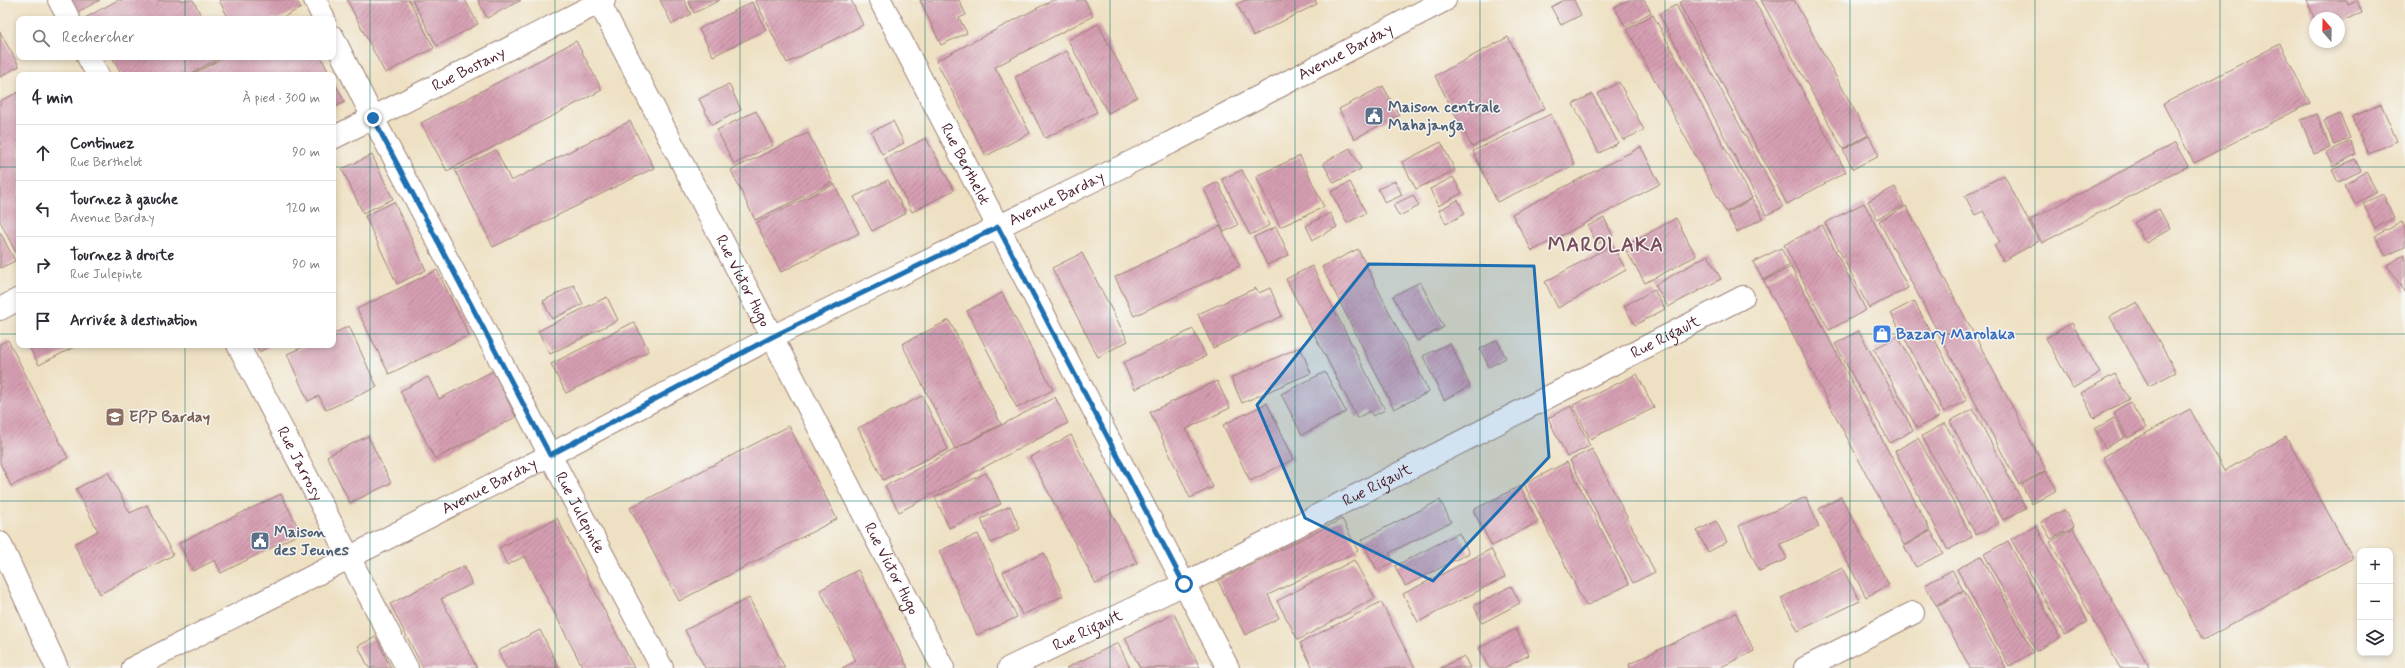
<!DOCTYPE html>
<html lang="fr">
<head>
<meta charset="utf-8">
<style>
	:root { --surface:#fff; --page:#f2f2f3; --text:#2b2b33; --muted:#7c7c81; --line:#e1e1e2 }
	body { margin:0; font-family:Mynerve,sans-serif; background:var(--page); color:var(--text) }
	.controls { position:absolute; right:12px; bottom:12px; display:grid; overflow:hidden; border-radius:8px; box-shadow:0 2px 6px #0003 }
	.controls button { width:36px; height:36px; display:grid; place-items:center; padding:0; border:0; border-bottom:1px solid var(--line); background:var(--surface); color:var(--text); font:20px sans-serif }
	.compass { position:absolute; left:2309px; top:12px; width:36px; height:36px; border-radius:50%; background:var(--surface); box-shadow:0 2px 6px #0003; rotate:340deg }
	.stop { position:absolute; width:12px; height:12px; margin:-9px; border:3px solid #1f6fb2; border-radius:50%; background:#fff }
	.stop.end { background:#1f6fb2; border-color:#fff; box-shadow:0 1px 4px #0008 }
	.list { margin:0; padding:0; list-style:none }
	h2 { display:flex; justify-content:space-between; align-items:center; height:52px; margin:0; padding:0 16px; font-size:17px }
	h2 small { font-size:13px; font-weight:400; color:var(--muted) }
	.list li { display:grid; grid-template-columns:26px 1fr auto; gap:12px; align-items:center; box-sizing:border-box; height:56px; padding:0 16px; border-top:1px solid var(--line) }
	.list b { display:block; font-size:15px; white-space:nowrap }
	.list p { margin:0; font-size:13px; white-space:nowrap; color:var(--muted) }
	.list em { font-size:13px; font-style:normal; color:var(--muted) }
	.icon { flex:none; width:22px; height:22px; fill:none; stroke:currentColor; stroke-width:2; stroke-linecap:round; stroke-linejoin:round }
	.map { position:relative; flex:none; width:2405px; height:668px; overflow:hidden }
	.search { position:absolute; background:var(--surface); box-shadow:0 2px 6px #0003; left:16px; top:16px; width:320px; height:44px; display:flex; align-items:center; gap:10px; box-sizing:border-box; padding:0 14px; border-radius:8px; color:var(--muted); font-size:15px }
	.panel { position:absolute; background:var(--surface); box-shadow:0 2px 6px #0003; left:16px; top:72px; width:320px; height:276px; border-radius:8px }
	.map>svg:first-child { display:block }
	.building { fill:url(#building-hatch) }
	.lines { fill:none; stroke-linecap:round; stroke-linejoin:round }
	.street-casing { stroke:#9c8076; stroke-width:24 }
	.secondary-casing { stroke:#9c8076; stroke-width:24 }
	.street { stroke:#fff; stroke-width:22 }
	.secondary { stroke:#fff; stroke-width:22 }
	.route { stroke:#1f6fb2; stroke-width:5 }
	.marked { fill:#1f6fb2; fill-opacity:0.2; stroke:#1f6fb2; stroke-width:3; stroke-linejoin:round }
	.grid { fill:none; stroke:#0f766e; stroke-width:1; stroke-opacity:0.55 }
	.labels { text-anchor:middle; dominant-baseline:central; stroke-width:3; stroke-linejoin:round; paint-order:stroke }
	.street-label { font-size:16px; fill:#4a1f2b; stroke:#f6f6f2 }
	.service-label { font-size:16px; font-weight:bold; fill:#4e5e75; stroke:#f6f6f2; text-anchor:start }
	.shop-label { font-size:16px; font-weight:bold; fill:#366cbe; stroke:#f6f6f2; text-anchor:start }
	.education-label { font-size:16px; font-weight:bold; fill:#785e54; stroke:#f6f6f2; text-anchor:start }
	.district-label { font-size:20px; font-weight:bold; letter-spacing:1px; fill:#7b4c5a; stroke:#f6f6f2 }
</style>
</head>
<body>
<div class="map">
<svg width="2405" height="668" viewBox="0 0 2405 668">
	<defs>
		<pattern id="building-hatch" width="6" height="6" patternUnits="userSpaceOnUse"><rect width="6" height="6" fill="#d69fb2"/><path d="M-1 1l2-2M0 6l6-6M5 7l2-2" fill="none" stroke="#b08191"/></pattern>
	</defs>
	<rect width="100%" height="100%" fill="#f6f6f2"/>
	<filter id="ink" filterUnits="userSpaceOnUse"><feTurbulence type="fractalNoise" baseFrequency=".025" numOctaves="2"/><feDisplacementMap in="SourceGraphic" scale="8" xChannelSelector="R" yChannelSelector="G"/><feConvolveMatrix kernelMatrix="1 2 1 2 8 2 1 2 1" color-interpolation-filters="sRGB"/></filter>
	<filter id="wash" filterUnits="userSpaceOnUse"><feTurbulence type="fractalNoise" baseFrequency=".012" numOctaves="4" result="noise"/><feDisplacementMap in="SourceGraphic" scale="16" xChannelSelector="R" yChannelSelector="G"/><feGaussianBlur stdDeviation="0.9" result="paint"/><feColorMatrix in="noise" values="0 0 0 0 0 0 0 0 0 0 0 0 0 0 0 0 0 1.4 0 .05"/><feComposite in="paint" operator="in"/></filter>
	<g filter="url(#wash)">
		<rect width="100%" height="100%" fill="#eee0c2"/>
		<g id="blocks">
			<!-- building -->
			<path class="building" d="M69,0H100L76,13Z
				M118,0H193L203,19H83Z
				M219,0H296L301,8L279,19H229Z
				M347,0H409L434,48L385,73Z
				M412,0H465L478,24L437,46Z
				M478,0H521L487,18Z
				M660,0H684L691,14L672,24Z
				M688,0H720L694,13Z
				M755,0H851L863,25L787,63Z
				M920,0H959L966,15L959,18L967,33L941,45Z
				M1053,0H1085L1093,16L995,67L1030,133L986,156L936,61Z
				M1245,0H1315L1317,4L1253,36L1237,4Z
				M1564,0H1574L1581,15L1561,25L1551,7Z
				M1628,0H1644L1651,12L1626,27L1614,7Z
				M1685,0H1754L1846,172L1787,204L1679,3Z
				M1761,0H1794L1868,135L1843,149Z
				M2307,0H2347L2348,4L2357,0L2362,13L2339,22V18H2314Z
				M752,2L766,30L713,56L699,29Z
				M1676,5L1783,207L1766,215L1659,14Z
				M1653,15L1752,198L1726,212L1627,29Z
				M1098,24L1137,97L1108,113L1068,40Z
				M0,32L19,66L0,77Z
				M1508,37L1545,108L1472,147L1435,76Z
				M576,41L602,90L447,171L421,123Z
				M2280,44L2310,103L2194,163L2163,104Z
				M1067,51L1097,112L1045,138L1015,77Z
				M112,57H221L188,75H122Z
				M225,57H321L330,75H191Z
				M333,80L345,102L333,108Z
				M1619,82L1644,130L1623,140L1598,94Z
				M729,84L741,110L712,125L699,99Z
				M1383,86L1399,115L1354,139L1339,109Z
				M19,92V259L0,221V101Z
				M1592,94L1618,143L1599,153L1573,104Z
				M2381,104L2397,141L2368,154L2352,117Z
				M756,111L773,145L734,164L717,130Z
				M1551,114L1575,165L1497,202L1473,151Z
				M2317,114L2330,148L2314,154L2301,120Z
				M2340,114L2350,138L2334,145L2324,121Z
				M630,121L654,168L493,247L455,170L496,150L511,181Z
				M893,121L904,143L882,154L871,132Z
				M808,133L833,182L755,220L731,170Z
				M1869,136L1879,155L1853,169L1843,150Z
				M926,138L954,190L912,212L885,159Z
				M2350,141L2356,154L2333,167L2326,153Z
				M1441,142L1455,170L1416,189L1402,162Z
				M2175,143L2188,166L2042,243L2030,220Z
				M1641,147L1660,184L1532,251L1512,214Z
				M1350,148L1361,169L1334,183L1323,163Z
				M372,155L393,199L363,213L342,169Z
				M1300,156L1324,207L1280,227L1256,176Z
				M2355,159L2361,171L2338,182L2332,170Z
				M1242,170L1270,225L1250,235L1222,179Z
				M2366,172L2377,192L2355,204L2344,185Z
				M2004,175L2039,241L2003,261L1994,245L2000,242L1983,211L1975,215L1965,196Z
				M1453,177L1462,193L1438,206L1430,189Z
				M888,180L906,213L872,231L854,197Z
				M1395,181L1402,195L1385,203L1378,189Z
				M1218,182L1238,225L1224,232L1204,189Z
				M1350,182L1366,213L1347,223L1331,192Z
				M834,184L859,233L781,272L756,223Z
				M1895,187L1904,205L1877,219L1868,201Z
				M2383,194L2394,218L2375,228L2363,203Z
				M1413,195L1419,206L1399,216L1393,205Z
				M1752,199L1763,218L1737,232L1727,213Z
				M1458,200L1465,214L1446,224L1439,210Z
				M394,202L426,270L397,284L365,216Z
				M1864,203L1908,288L1869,308L1825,223Z
				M1906,206L2046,470L2019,485L1879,221Z
				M2159,209L2170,229L2146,243L2134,223Z
				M1330,213L1337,227L1313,240L1306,226Z
				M1604,218L1613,236L1597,244L1588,226Z
				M1676,218L1696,256L1645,283L1624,247Z
				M2402,222L2405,228V247L2386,256L2375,236Z
				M1822,225L1866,310L1829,330L1784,245Z
				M1220,226L1240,266L1134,316L1115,277Z
				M1276,227L1289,255L1267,265L1254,237Z
				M0,232L15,261L0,268Z
				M1612,245L1626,270L1558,308L1545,282Z
				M1781,248L1790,265L1763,280L1753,262Z
				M1358,249L1429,392L1394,409L1322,267Z
				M1082,253L1128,341L1098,357L1052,268Z
				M2405,254V293L2387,265Z
				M1708,255L1721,279L1668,307L1655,285Z
				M1312,266L1385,410L1373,416L1370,411L1357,418L1286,279Z
				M1791,267L1930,530L1904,545L1764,281Z
				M437,270L469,335L389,374L357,309Z
				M1420,282L1444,327L1417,341L1393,296Z
				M574,285L583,304L552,319L543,301Z
				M1256,288L1259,293L1270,288L1282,316L1213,348L1198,314Z
				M1654,290L1665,309L1635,325L1624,306Z
				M1002,293L1053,390L1017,408L967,311Z
				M607,297L618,320L550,354L538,331Z
				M1914,301L1967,400L1944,412L1891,313Z
				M2137,302L2176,372L2149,386L2110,317Z
				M949,320L1001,424L955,449L902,344Z
				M634,322L649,351L566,393L551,364Z
				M2072,323L2100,373L2073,388L2046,338Z
				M349,326L377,387L326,410L319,396L308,401L287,354L308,345H333V334Z
				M1193,329L1206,356L1135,389L1123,363Z
				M1859,331L1913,430L1890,443L1835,344Z
				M1898,336L1940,416L1917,428L1874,349Z
				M8,340L68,458L11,486L0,463V344Z
				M1497,340L1506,358L1489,367L1480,349Z
				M1450,343L1470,386L1444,400L1423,356Z
				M28,345H78L39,365Z
				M256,345H272L259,352Z
				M1300,347L1311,373L1242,403L1231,378Z
				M493,371L516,417L435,459L400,391L428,377L439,399Z
				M1325,372L1346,412L1302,435L1281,394Z
				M1637,374L1654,408L1590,439L1573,405Z
				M2115,374L2129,399L2094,418L2081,393Z
				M1217,381L1230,408L1186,429L1213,487L1190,498L1150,412Z
				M922,396L948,449L883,480L858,428Z
				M1055,397L1068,423L899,512L885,486Z
				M2130,402L2146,428L2128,438L2113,412Z
				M1267,403L1294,459L1250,481L1223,425Z
				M1571,406L1590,446L1567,457L1548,418Z
				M1973,409L2026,508L2003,520L1950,421Z
				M2190,409L2224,471L2286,437L2353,558L2203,640L2103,457Z
				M2114,418L2125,437L2105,448L2095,429Z
				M1945,423L1999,523L1976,535L1922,436Z
				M789,426L837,519L679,601L630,508Z
				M1071,435L1137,563L1096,584L1030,457Z
				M368,436L391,483L350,503L327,456Z
				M1918,438L1972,537L1948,550L1895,451Z
				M1592,449L1655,572L1633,583L1570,460Z
				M1567,462L1629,584L1586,606L1524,484Z
				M2046,471L2057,490L2032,504L2022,485Z
				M108,472L130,513L147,505L173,555L100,594L74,544L98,531L76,489Z
				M986,473L1001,504L949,528L935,497Z
				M1520,486L1538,522L1492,546L1473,510Z
				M281,494L301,533L221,573L215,560L193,571L179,543Z
				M1806,497L1819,527L1780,544L1787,559L1759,571L1739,526Z
				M1841,497L1889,585L1866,597L1819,509Z
				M1440,500L1451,522L1389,553L1394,562L1377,570L1361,540Z
				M1010,506L1020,529L991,543L981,519Z
				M2064,510L2074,527L2051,539L2041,522Z
				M557,518L634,668H583L525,556L507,565L499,548Z
				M1342,519L1358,551L1268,595L1279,618L1245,635L1218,581Z
				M1716,521L1727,542L1708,552L1697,531Z
				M2036,526L2088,622L2064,635L2011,539Z
				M2073,529L2149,667L2147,668H2120L2050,542Z
				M1931,531L1943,553L1916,567L1904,546Z
				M1459,533L1469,553L1405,586L1395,566Z
				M978,534L1017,617L977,635L939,551Z
				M2008,541L2060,638L2036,651L1984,554Z
				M1491,549L1505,577L1418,622L1403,594Z
				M1044,553L1063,596L1022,615L1003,572Z
				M1981,556L2033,652L2009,666L1957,569Z
				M1354,560L1375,598L1298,640L1277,601Z
				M464,566L472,584L441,599L477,668H423L390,604Z
				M1842,568L1860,601L1798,631L1781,598Z
				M858,570L908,668H842L856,661L820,590Z
				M1952,570L1963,590L1936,605L1925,585Z
				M1511,586L1520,603L1482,623L1474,606Z
				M1964,591L2006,668H1970L1937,606Z
				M749,598L785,668H705L685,630Z
				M1381,602L1415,668H1313L1300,643Z
				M1736,613L1754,651L1719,668H1630L1629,664Z
				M1174,614L1200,668H1140L1125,638Z
				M1516,629L1529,655L1504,668H1489L1479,648Z
				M540,630L559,668H506L498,651Z
				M376,637L391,668H369L358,646Z
				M1118,643L1130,668H1066Z
				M1464,656L1470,668H1441Z"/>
		</g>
	</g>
	<g filter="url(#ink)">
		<use href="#blocks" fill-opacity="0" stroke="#9c8076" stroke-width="1"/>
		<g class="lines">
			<defs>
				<g id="street">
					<path d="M59,0L69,19"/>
					<path d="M315,0L324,19"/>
					<path id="s1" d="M598,0L943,668"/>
					<path id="s2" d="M880,0L1228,668"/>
					<path id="s3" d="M333,37L373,118L662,668"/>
					<path d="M88,57L98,75"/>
					<path id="s4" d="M333,138L604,0"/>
					<path d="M0,309L19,299"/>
					<path id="s5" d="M238,345L407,668"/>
					<path d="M0,543L57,668"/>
					<path id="s6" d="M1009,668L1184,584L1743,297"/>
					<path d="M1805,668L1913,613"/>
				</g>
				<g id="secondary">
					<path id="s7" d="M133,668L550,455L772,337L1170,143L1445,0"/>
				</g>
			</defs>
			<!-- street casing -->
			<use href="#street" class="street-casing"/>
			<!-- secondary casing -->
			<use href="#secondary" class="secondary-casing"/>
			<!-- street -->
			<use href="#street" class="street"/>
			<!-- secondary -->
			<use href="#secondary" class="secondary"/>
		</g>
	</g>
	<g class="lines" filter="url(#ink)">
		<!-- route -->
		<path class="route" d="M373,118L550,455L772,337L998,227L1184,584"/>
	</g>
	<!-- marked area -->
	<path class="marked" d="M1369,264L1534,266L1549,457L1433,581L1305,518L1257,405Z"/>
	<!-- grid -->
	<path class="grid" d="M185,0V19M370,0V668M555,0V668M740,0V668M925,0V668M1110,0V668M1295,0V668M1480,0V668M1665,0V668M1850,0V668M2035,0V668M2220,0V668M185,57V75M0,167H19M333,167H2405M0,334H19M333,334H2405M185,345V668M0,501H2405"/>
	<!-- icons -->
	<defs>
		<symbol id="civic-square" viewBox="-11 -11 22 22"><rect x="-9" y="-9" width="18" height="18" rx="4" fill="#5c6f8a" stroke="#f6f6f2"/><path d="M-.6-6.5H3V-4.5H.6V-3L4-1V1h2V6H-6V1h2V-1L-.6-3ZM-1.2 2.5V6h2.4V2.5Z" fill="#fff"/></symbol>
		<symbol id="shop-square" viewBox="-11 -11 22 22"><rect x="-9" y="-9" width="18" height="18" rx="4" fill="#3f7fe0" stroke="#f6f6f2"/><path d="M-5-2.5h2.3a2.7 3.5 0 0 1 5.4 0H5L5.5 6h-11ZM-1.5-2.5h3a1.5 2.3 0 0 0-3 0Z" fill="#fff"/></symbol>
		<symbol id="school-square" viewBox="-11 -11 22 22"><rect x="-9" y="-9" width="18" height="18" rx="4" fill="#8d6e63" stroke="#f6f6f2"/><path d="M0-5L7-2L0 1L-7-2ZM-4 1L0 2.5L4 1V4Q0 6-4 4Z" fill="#fff"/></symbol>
	</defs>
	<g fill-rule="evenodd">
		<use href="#civic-square" x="1363" y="105" width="22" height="22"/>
		<use href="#shop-square" x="1871" y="323" width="22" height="22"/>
		<use href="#school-square" x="104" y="406" width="22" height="22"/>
		<use href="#civic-square" x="249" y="530" width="22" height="22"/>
	</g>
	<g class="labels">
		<!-- street labels -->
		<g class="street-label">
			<text stroke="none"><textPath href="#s7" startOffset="1360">Avenue Barday</textPath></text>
			<text stroke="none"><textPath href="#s4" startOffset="152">Rue Bostany</textPath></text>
			<text stroke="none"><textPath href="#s2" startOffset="185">Rue Berthelot</textPath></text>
			<text stroke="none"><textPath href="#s7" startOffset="1036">Avenue Barday</textPath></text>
			<text stroke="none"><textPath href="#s1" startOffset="316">Rue Victor Hugo</textPath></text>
			<text stroke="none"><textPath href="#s6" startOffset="735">Rue Rigault</textPath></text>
			<text stroke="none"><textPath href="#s5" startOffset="134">Rue Jarrosy</textPath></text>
			<text stroke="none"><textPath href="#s6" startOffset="411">Rue Rigault</textPath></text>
			<text stroke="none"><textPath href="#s7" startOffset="400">Avenue Barday</textPath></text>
			<text stroke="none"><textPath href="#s3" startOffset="536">Rue Julepinte</textPath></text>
			<text stroke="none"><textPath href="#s1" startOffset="640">Rue Victor Hugo</textPath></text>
			<text stroke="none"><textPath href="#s6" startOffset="87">Rue Rigault</textPath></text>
		</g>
		<!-- service labels -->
		<g class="service-label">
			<text x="1388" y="107">Maison centrale<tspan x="1388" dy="18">Mahajanga</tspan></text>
			<text x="274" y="532">Maison<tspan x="274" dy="18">des Jeunes</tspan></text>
		</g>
		<!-- shop labels -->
		<g class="shop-label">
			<text x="1896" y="334">Bazary Marolaka</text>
		</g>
		<!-- education labels -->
		<g class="education-label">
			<text x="129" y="417">EPP Barday</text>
		</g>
		<!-- district labels -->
		<g class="district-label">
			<text x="1606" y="245">MAROLAKA</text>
		</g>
	</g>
</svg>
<div class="controls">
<button>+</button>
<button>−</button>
<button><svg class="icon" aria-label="layers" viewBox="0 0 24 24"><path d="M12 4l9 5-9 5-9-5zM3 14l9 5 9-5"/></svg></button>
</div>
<svg class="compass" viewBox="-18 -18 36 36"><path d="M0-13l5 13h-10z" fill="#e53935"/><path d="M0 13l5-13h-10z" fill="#7c7c81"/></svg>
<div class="stop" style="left:1184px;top:584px"></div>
<div class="stop end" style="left:373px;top:118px"></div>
<div class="search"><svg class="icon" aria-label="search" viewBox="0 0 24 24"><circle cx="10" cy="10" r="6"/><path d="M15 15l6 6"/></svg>Rechercher</div>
<section class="panel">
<h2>4 min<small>À pied · 300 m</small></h2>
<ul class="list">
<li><svg class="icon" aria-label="ahead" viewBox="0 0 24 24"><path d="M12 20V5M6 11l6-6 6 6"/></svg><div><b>Continuez</b><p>Rue Berthelot</p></div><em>90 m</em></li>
<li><svg class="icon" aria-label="left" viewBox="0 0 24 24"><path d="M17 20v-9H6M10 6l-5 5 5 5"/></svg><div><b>Tournez à gauche</b><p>Avenue Barday</p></div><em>120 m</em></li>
<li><svg class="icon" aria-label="right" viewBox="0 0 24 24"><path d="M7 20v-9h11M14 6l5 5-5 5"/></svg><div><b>Tournez à droite</b><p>Rue Julepinte</p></div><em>90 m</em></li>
<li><svg class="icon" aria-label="arrive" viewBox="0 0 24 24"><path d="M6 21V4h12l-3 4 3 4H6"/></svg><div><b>Arrivée à destination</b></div></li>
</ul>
</section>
</div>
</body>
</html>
